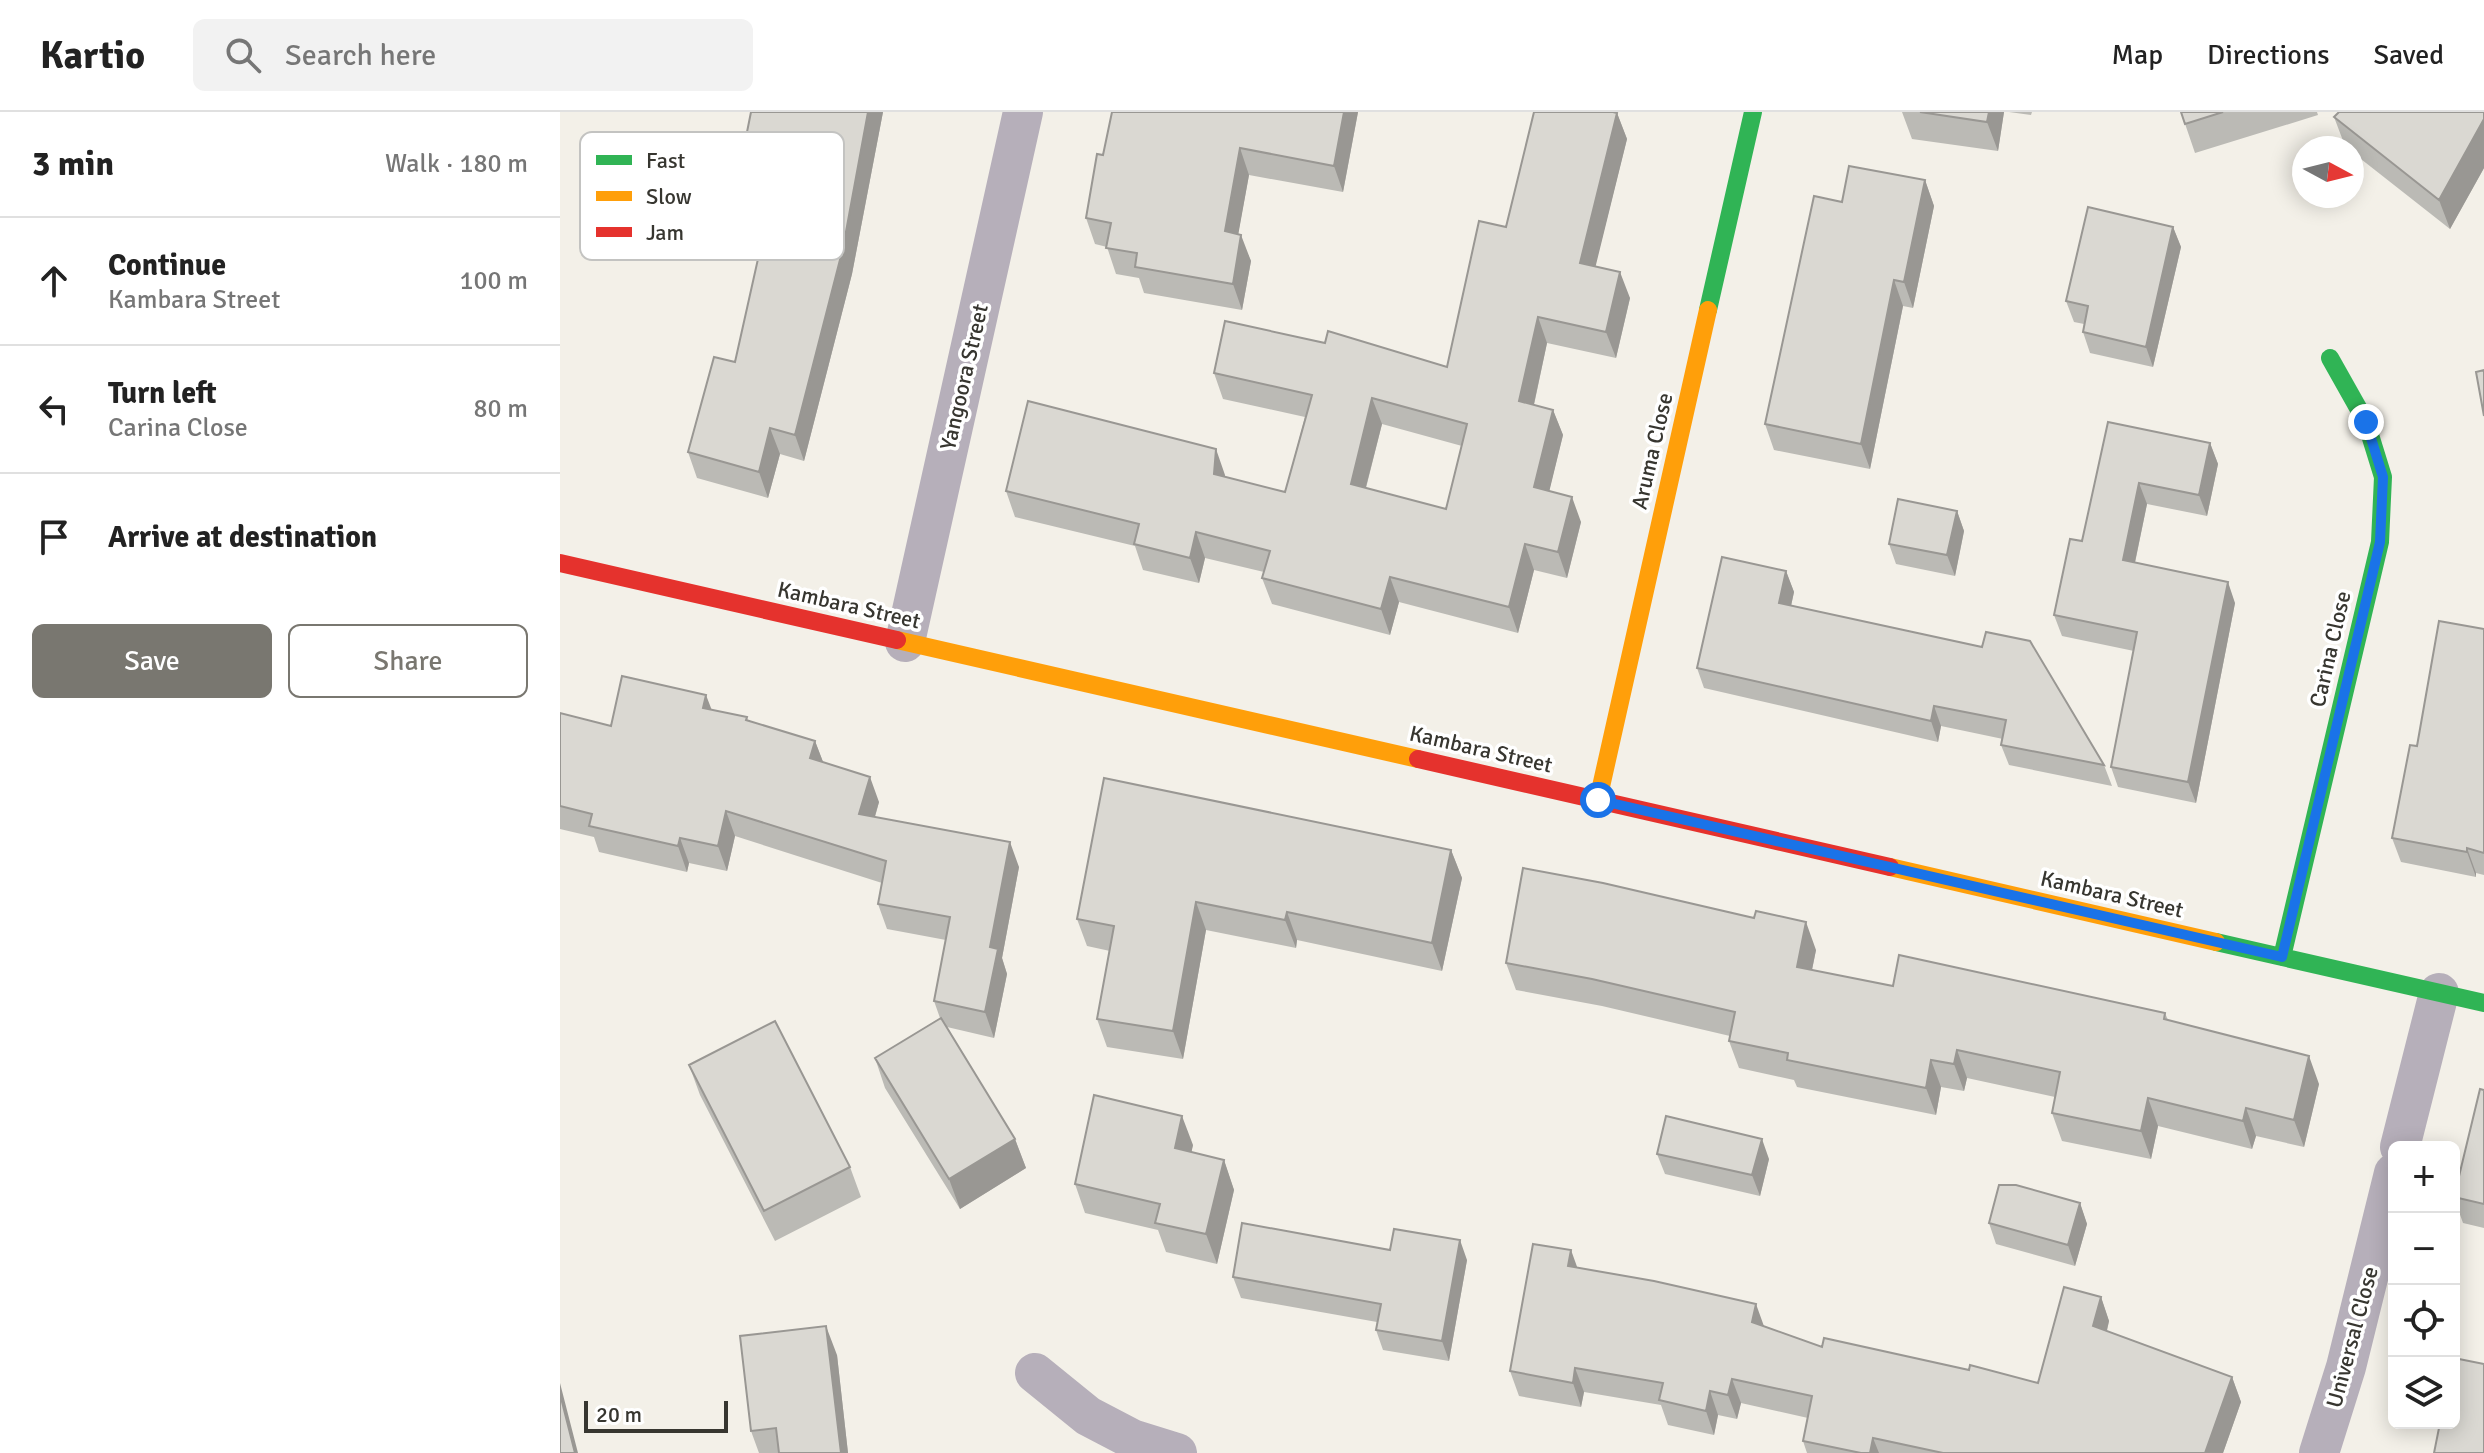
<!DOCTYPE html>
<html lang="en">
<head>
<meta charset="utf-8">
<style>
	:root { --surface:#fff; --page:#f2f2f2; --text:#222; --muted:#767676; --line:#e0e0e0; --accent:#797770 }
	body { margin:0; font-family:Signika,sans-serif; background:var(--page); color:var(--text) }
	.controls { position:absolute; right:24px; bottom:24px; display:grid; overflow:hidden; border-radius:12px; box-shadow:0 4px 20px #0003 }
	.controls button { width:72px; height:72px; display:grid; place-items:center; padding:0; border:0; border-bottom:2px solid var(--line); background:var(--surface); color:var(--text); font:40px sans-serif }
	.compass { position:absolute; left:1732px; top:24px; width:72px; height:72px; border-radius:50%; background:var(--surface); box-shadow:0 4px 20px #0003; rotate:97deg }
	.scale { position:absolute; left:24px; bottom:20px; width:144px; box-sizing:border-box; padding-left:8px; border:4px solid #373630; border-top:0; font-size:22px; line-height:28px; white-space:nowrap; color:#373630; -webkit-text-stroke:6px #fff; paint-order:stroke }
	.stop { position:absolute; width:24px; height:24px; margin:-18px; border:6px solid #1a73e8; border-radius:50%; background:#fff }
	.stop.end { background:#1a73e8; border-color:#fff; box-shadow:0 2px 8px #0008 }
	.list { margin:0; padding:0; list-style:none }
	h2 { display:flex; justify-content:space-between; align-items:center; height:104px; margin:0; padding:0 32px; font-size:34px }
	h2 small { font-size:26px; font-weight:400; color:var(--muted) }
	.list li { display:grid; grid-template-columns:52px 1fr auto; gap:24px; align-items:center; box-sizing:border-box; height:128px; padding:0 32px; border-top:2px solid var(--line) }
	.list b { display:block; font-size:30px; white-space:nowrap }
	.list p { margin:0; font-size:26px; white-space:nowrap; color:var(--muted) }
	.list em { font-size:26px; font-style:normal; color:var(--muted) }
	.actions { display:flex; gap:16px; padding:24px 32px }
	.actions a { flex:1; padding:18px 0; border:2px solid var(--accent); border-radius:12px; text-align:center; font-size:28px; color:var(--accent) }
	.actions .main { background:var(--accent); color:#fff }
	.icon { flex:none; width:44px; height:44px; fill:none; stroke:currentColor; stroke-width:2; stroke-linecap:round; stroke-linejoin:round }
	.map { position:relative; flex:none; width:1924px; height:1341px; overflow:hidden }
	header { display:flex; align-items:center; gap:48px; box-sizing:border-box; height:112px; padding:0 40px; background:var(--surface); border-bottom:2px solid var(--line) }
	header strong { font-size:38px }
	nav { display:flex; gap:44px; margin-inline-start:auto; font-size:28px }
	.search { width:560px; height:72px; background:var(--page); display:flex; align-items:center; gap:20px; box-sizing:border-box; padding:0 28px; border-radius:12px; color:var(--muted); font-size:30px }
	main { display:flex }
	aside { flex:1; background:var(--surface) }
	.map>svg:first-child { display:block }
	.lines { fill:none; stroke-linecap:round; stroke-linejoin:round }
	.street { stroke:#b6afba; stroke-width:40 }
	.fast { stroke:#30b455; stroke-width:18 }
	.slow { stroke:#ff9f0a; stroke-width:18 }
	.jam { stroke:#e5322d; stroke-width:18 }
	.wall { fill:#bbbab5; fill-rule:evenodd }
	.shaded-wall { fill:#999793 }
	.building { fill:#dad8d2; stroke:#999793; stroke-width:2; fill-rule:evenodd }
	.route { stroke:#1a73e8; stroke-width:10 }
	.labels { text-anchor:middle; dominant-baseline:central; stroke-width:7; stroke-linejoin:round; paint-order:stroke }
	.street-label { font-size:22px; fill:#373630; stroke:#fff }
	.key { fill:#fff; stroke:#c3c3c1; stroke-width:2 }
	.key-label { font-size:22px; fill:#373630 }
</style>
</head>
<body>
<header>
<strong>Kartio</strong>
<div class="search"><svg class="icon" aria-label="search" viewBox="0 0 24 24"><circle cx="10" cy="10" r="6"/><path d="M15 15l6 6"/></svg>Search here</div>
<nav><a>Map</a><a>Directions</a><a>Saved</a></nav>
</header>
<main>
<aside>
<h2>3 min<small>Walk · 180 m</small></h2>
<ul class="list">
<li><svg class="icon" aria-label="ahead" viewBox="0 0 24 24"><path d="M12 20V5M6 11l6-6 6 6"/></svg><div><b>Continue</b><p>Kambara Street</p></div><em>100 m</em></li>
<li><svg class="icon" aria-label="left" viewBox="0 0 24 24"><path d="M17 20v-9H6M10 6l-5 5 5 5"/></svg><div><b>Turn left</b><p>Carina Close</p></div><em>80 m</em></li>
<li><svg class="icon" aria-label="arrive" viewBox="0 0 24 24"><path d="M6 21V4h12l-3 4 3 4H6"/></svg><div><b>Arrive at destination</b></div></li>
</ul>
<div class="actions"><a class="main">Save</a><a>Share</a></div>
</aside>
<div class="map">
<svg width="1924" height="1341" viewBox="0 0 1924 1341">
	<rect width="100%" height="100%" fill="#f3f0e8"/>
	<g class="lines">
		<!-- street -->
		<path class="street" d="M345,530L463,0
			M1840,1035L1879,881
			M475,1261L528,1304L572,1327L617,1341
			M1759,1341L1786,1255L1834,1061"/>
		<!-- fast -->
		<path class="fast" d="M1148,198L1193,0
			M1656,830L1924,891
			M1722,845L1820,430L1823,365L1806,310L1770,246"/>
		<!-- slow -->
		<path class="slow" d="M337,528L858,647
			M1038,688L1148,198
			M1330,755L1656,830"/>
		<!-- jam -->
		<path class="jam" d="M0,451L337,528
			M858,647L1330,755"/>
	</g>
	<!-- wall -->
	<path class="wall" d="M323,0L292,162L244,349L220,342L208,386L137,366L128,340L175,250L220,114L230,64L194,56L185,30Z
		M552,0H798L783,80L689,63L678,122L691,149L682,198L584,181L579,166L556,162L547,135L535,132L526,106L543,43Z
		M1342,0H1444L1438,39L1352,27Z
		M1449,0H1472L1471,3Z
		M1621,0H1757L1758,3L1635,41Z
		M1924,0V56L1890,117L1792,40V36H1787L1785,34L1774,5Z
		M1057,1L1067,27L1035,154L1070,186L1056,246L987,231L974,293L993,298L1003,323L989,379L1021,410L1007,466L974,458L958,521L839,490L830,523L712,492L702,466L704,460L645,446L639,471L583,458L575,434L455,405L446,379L665,363V365L725,380L745,305L663,287L654,261L765,231L887,255L946,115ZM822,312L902,334L886,397L806,376Z
		M1365,68L1374,94L1353,196L1343,194L1310,357L1214,338L1205,312L1282,90Z
		M1613,115L1621,135L1593,255L1530,241L1523,220L1524,212L1514,210L1506,189Z
		M1548,310L1650,331L1658,352L1647,404L1587,392L1575,451L1675,491L1636,691L1558,675L1551,655L1574,539L1502,524L1494,503L1522,429Z
		M1397,399L1404,419L1395,464L1336,452L1329,432Z
		M1226,459L1234,480L1231,494L1544,653L1552,674L1449,653L1441,633L1443,627L1381,614L1378,630L1144,576L1137,556Z
		M1924,517V763L1916,761V765L1841,750L1832,726L1857,634Z
		M152,598L187,605L188,609L255,629L263,650L319,690L315,705L459,755L442,846L447,862L434,926L387,915L455,1027L466,1056L400,1097L325,976L315,946L380,906L374,889L386,828L327,817L318,792L322,771L175,724L167,759L129,751L127,760L39,740L34,725L0,717V601L51,614Z
		M891,738L902,766L882,859L737,828L736,836L646,818L623,947L547,935L537,907L550,839L527,834L517,807Z
		M1256,838L1252,858L1333,874L1605,901L1608,908L1759,972L1744,1035L1696,1024L1692,1037L1598,1014L1591,1047L1502,1029L1492,1001L1495,985L1407,966L1404,979L1381,975L1376,1003L1237,975L1234,968L1179,956L1169,929L1170,924L1042,894L956,878L946,851Z
		M129,953L290,1055L301,1085L215,1129L140,983Z
		M1924,978V1116L1903,1111L1894,1086Z
		M633,1033L631,1040L664,1048L674,1078L657,1152L606,1140L598,1118L525,1101L515,1072Z
		M1097,1042L1209,1047L1200,1084L1105,1062Z
		M1520,1091L1527,1112L1515,1154L1436,1132L1429,1111Z
		M830,1138L907,1148L889,1249L823,1238L816,1218L817,1210L681,1186L673,1165Z
		M1017,1155L1204,1214L1262,1235L1409,1258L1478,1271L1541,1185L1549,1209L1547,1219L1672,1265L1681,1290L1663,1341H1247L1243,1329L1248,1306L1181,1291L1177,1307L1158,1303L1154,1323L1108,1313L1101,1293L1024,1280L1021,1295L959,1284L950,1259Z
		M277,1243L288,1341H199L191,1319Z"/>
	<!-- shaded-wall -->
	<path class="shaded-wall" d="M308,0H323L292,162L244,349L235,323Z
		M784,0H798L783,80L774,54Z
		M1429,0H1444L1438,39L1427,10Z
		M1057,1L1067,27L1030,177L1020,151Z
		M1924,7V56L1890,117L1879,88Z
		M680,36L689,63L674,146L665,119Z
		M1365,68L1374,94L1353,196L1344,170Z
		M1613,115L1621,135L1593,255L1586,235Z
		M681,123L691,149L682,198L673,172Z
		M1060,160L1070,186L1056,246L1046,220Z
		M1334,168L1343,194L1310,357L1301,332Z
		M978,205L987,231L969,315L959,289Z
		M812,286L822,312L800,398L791,372Z
		M993,298L1003,323L984,401L974,375Z
		M210,316L220,342L208,386L199,360Z
		M1650,331L1658,352L1647,404L1639,383Z
		M656,337L665,363L663,388L654,362Z
		M1579,371L1587,392L1571,469L1563,448Z
		M1012,385L1021,410L1007,466L998,440Z
		M1397,399L1404,419L1395,464L1387,443Z
		M636,420L645,446L639,471L630,446Z
		M965,432L974,458L958,521L949,495Z
		M1226,459L1234,480L1227,512L1219,491Z
		M830,465L839,490L830,523L821,497Z
		M1668,470L1675,491L1636,691L1628,670Z
		M146,583L156,609L143,596Z
		M1374,594L1381,614L1378,630L1371,609Z
		M255,629L265,655L250,646Z
		M310,665L319,690L308,728L299,702Z
		M166,699L175,724L167,759L158,734Z
		M120,726L129,751L127,760L118,734Z
		M450,730L459,755L442,846L447,862L434,926L425,900L430,835Z
		M1907,736L1916,761V765L1907,740Z
		M891,738L902,766L882,859L872,831Z
		M636,790L646,818L623,947L613,919Z
		M727,800L737,828L736,836L725,808Z
		M1246,810L1256,838L1247,882L1237,855Z
		M1397,938L1407,966L1404,979L1394,952Z
		M1749,944L1759,972L1744,1035L1734,1008Z
		M1371,948L1381,975L1376,1003L1366,976Z
		M1588,986L1598,1014L1591,1047L1581,1019Z
		M1686,996L1696,1024L1692,1037L1683,1009Z
		M622,1004L633,1033L626,1066L615,1036Z
		M455,1027L466,1056L400,1097L389,1067Z
		M1202,1027L1209,1047L1200,1084L1192,1063Z
		M664,1048L674,1078L657,1152L646,1122Z
		M1520,1091L1527,1112L1515,1154L1508,1133Z
		M900,1128L907,1148L889,1249L882,1229Z
		M1011,1138L1020,1163L1008,1154Z
		M1541,1185L1549,1209L1542,1238L1533,1214Z
		M1196,1192L1205,1217L1192,1210Z
		M266,1214L277,1243L288,1341H281Z
		M1015,1256L1024,1280L1021,1295L1013,1271Z
		M1672,1265L1681,1290L1663,1341H1645Z
		M1172,1267L1181,1291L1177,1307L1168,1283Z
		M0,1271L18,1341H15L0,1282Z
		M1150,1279L1158,1303L1154,1323L1146,1299Z
		M1313,1326L1319,1341H1310Z"/>
	<!-- building -->
	<path class="building" d="M191,0H308L283,136L235,323L210,316L199,360L128,340L154,245L175,250L206,111L220,114L235,40L185,30Z
		M552,0H784L774,54L680,36L665,119L681,123L673,172L575,155L577,141L546,136L551,111L526,106L537,42L543,43Z
		M974,0H1053L1057,1L1020,151L1060,160L1046,220L978,205L959,289L993,298L974,375L1012,385L998,440L965,432L949,495L830,465L821,497L702,466L710,439L636,420L630,446L574,432L579,412L446,379L468,289L656,337L654,362L725,380L752,283L654,261L665,209L765,231L768,219L887,255L919,109L946,115ZM812,286L907,312L886,397L791,372Z
		M1360,0H1429L1427,10Z
		M1621,0H1663L1625,12Z
		M1779,0H1924V7L1879,88L1774,5Z
		M1289,54L1365,68L1344,170L1334,168L1301,332L1205,312L1254,84L1282,90Z
		M1528,95L1613,115L1586,235L1523,220L1528,194L1506,189Z
		M1924,258V304L1916,260Z
		M1548,310L1650,331L1639,383L1579,371L1563,448L1668,470L1628,670L1551,655L1577,520L1494,503L1510,427L1522,429Z
		M1338,387L1397,399L1387,443L1329,432Z
		M1162,445L1226,459L1219,491L1422,535L1426,520L1470,529L1544,653L1441,633L1446,608L1374,594L1371,609L1137,556Z
		M1879,509L1924,517V741L1907,736V740L1832,726L1850,633L1857,634Z
		M62,564L146,583L143,596L187,605L186,608L255,629L250,646L310,665L299,702L450,730L430,835L438,837L425,900L374,889L390,805L318,792L326,749L166,699L158,734L120,726L118,734L29,714L32,702L0,694V601L51,614Z
		M544,666L891,738L872,831L727,800L725,808L636,790L613,919L537,907L554,814L517,807Z
		M963,756L1043,771L1194,806L1196,799L1246,810L1237,855L1333,874L1339,843L1605,901L1604,907L1749,944L1734,1008L1686,996L1683,1009L1588,986L1581,1019L1492,1001L1500,960L1397,938L1394,952L1371,948L1366,976L1227,948L1228,941L1169,929L1175,900L1032,867L946,851Z
		M381,906L455,1027L389,1067L315,946Z
		M215,909L290,1055L204,1099L129,953Z
		M1920,977L1924,978V1092L1894,1085Z
		M534,983L622,1004L615,1036L664,1048L646,1122L595,1111L600,1092L515,1072Z
		M1106,1004L1202,1027L1192,1063L1097,1042Z
		M1439,1073H1456L1520,1091L1508,1133L1429,1111Z
		M682,1111L830,1138L834,1117L900,1128L882,1229L816,1218L821,1192L673,1165Z
		M973,1132L1011,1138L1008,1154L1094,1169L1196,1192L1192,1210L1262,1235L1264,1226L1409,1258L1410,1253L1478,1271L1504,1175L1541,1185L1533,1214L1672,1265L1645,1341H1383L1313,1326L1310,1341H1301L1243,1329L1252,1284L1172,1267L1168,1283L1150,1279L1146,1299L1099,1288L1103,1271L1015,1256L1013,1271L950,1259Z
		M266,1214L281,1341H219L216,1316L191,1319L180,1224Z
		M1894,1246L1924,1252V1341H1874L1880,1311H1894Z
		M0,1282L15,1341H0Z"/>
	<g class="lines">
		<!-- route -->
		<path class="route" d="M1038,688L1722,845L1820,430L1823,365L1806,310"/>
	</g>
	<g class="labels">
		<!-- street labels -->
		<g class="street-label">
			<text transform="translate(404 265) rotate(-77)">Yangoora Street</text>
			<text transform="translate(1092 339) rotate(-77)">Aruma Close</text>
			<text transform="translate(289 493) rotate(13)">Kambara Street</text>
			<text transform="translate(1770 537) rotate(-77)">Carina Close</text>
			<text transform="translate(921 637) rotate(13)">Kambara Street</text>
			<text transform="translate(1552 782) rotate(13)">Kambara Street</text>
			<text transform="translate(1792 1225) rotate(-75)">Universal Close</text>
		</g>
	</g>
	<!-- legend -->
	<rect x="20" y="20" width="264" height="128" rx="12" class="key"/>
	<rect x="36" y="43" width="36" height="10" fill="#30b455"/>
	<rect x="36" y="79" width="36" height="10" fill="#ff9f0a"/>
	<rect x="36" y="115" width="36" height="10" fill="#e5322d"/>
	<g class="key-label">
		<text x="86" y="56">Fast</text>
		<text x="86" y="92">Slow</text>
		<text x="86" y="128">Jam</text>
	</g>
</svg>
<div class="controls">
<button>+</button>
<button>−</button>
<button><svg class="icon" aria-label="locate" viewBox="0 0 24 24"><circle cx="12" cy="12" r="6"/><path d="M12 2v4M12 18v4M2 12h4M18 12h4"/></svg></button>
<button><svg class="icon" aria-label="layers" viewBox="0 0 24 24"><path d="M12 4l9 5-9 5-9-5zM3 14l9 5 9-5"/></svg></button>
</div>
<svg class="compass" viewBox="-18 -18 36 36"><path d="M0-13l5 13h-10z" fill="#e53935"/><path d="M0 13l5-13h-10z" fill="#767676"/></svg>
<div class="scale">20 m</div>
<div class="stop" style="left:1038px;top:688px"></div>
<div class="stop end" style="left:1806px;top:310px"></div>
</div>
</main>
</body>
</html>
